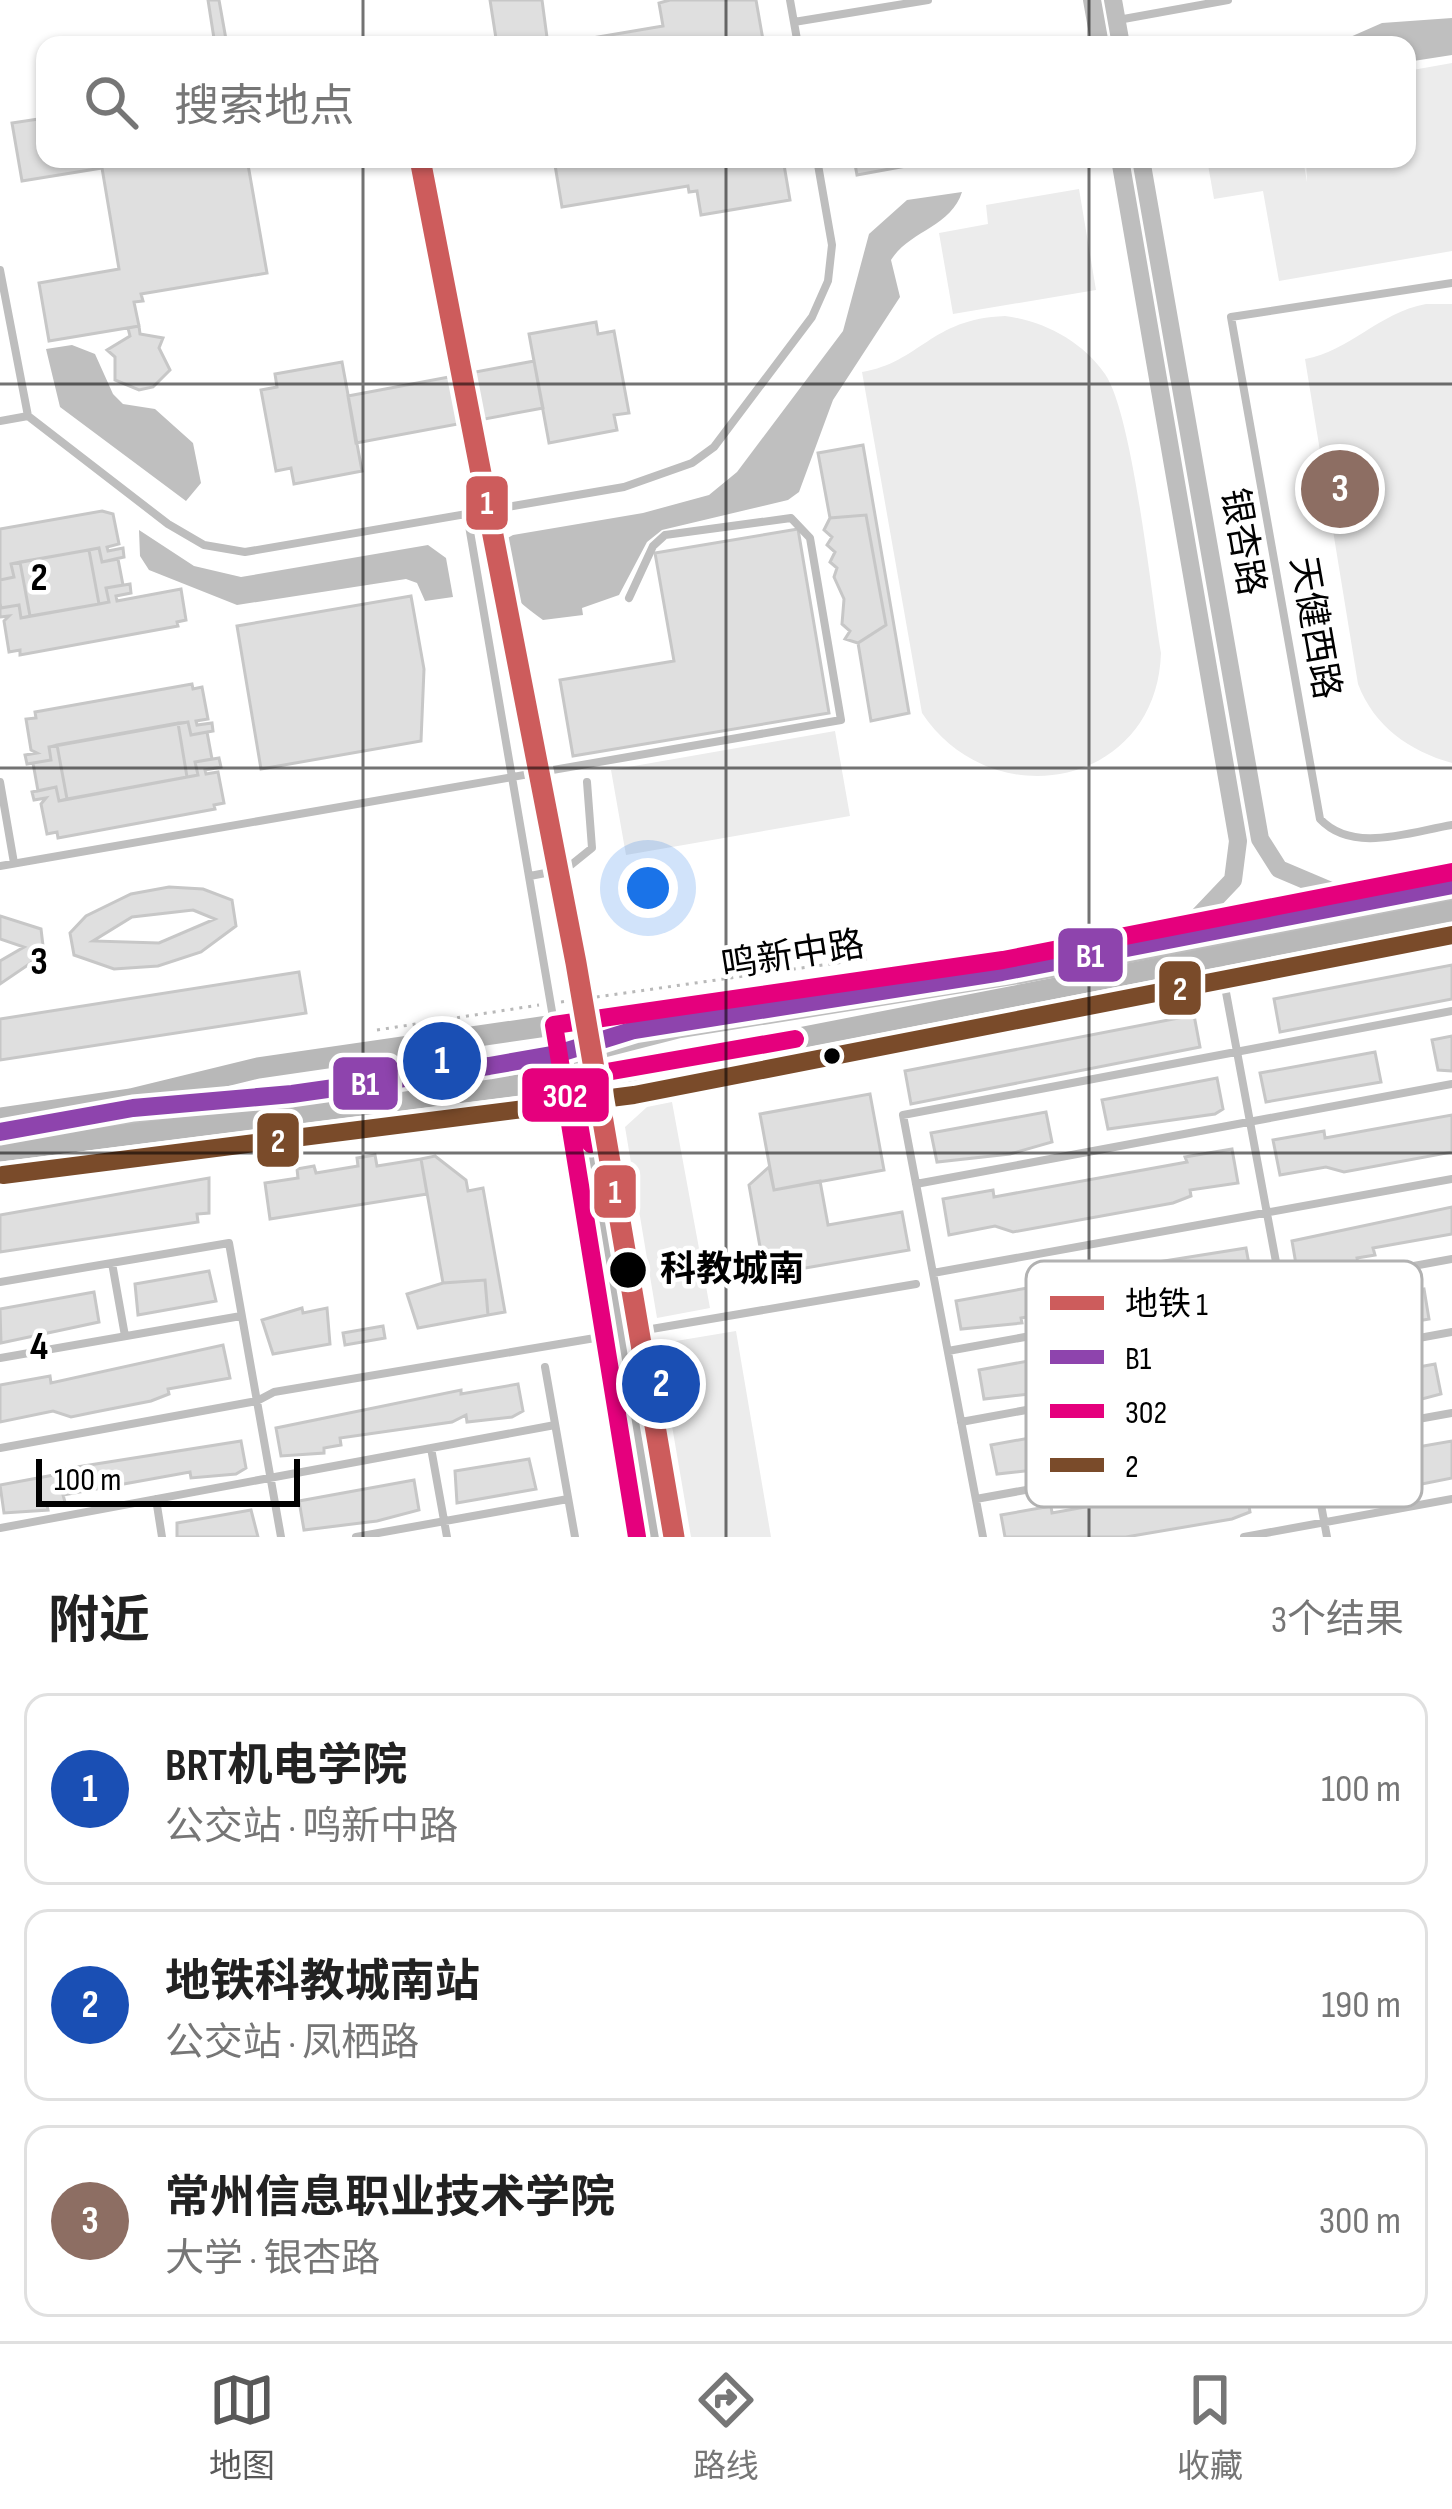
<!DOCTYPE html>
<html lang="zh">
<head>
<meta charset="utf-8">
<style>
	:root { --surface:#fff; --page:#f2f2f2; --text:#222; --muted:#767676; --line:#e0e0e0; --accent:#595959 }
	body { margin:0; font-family:"Sofia Sans Condensed","Noto Sans SC",sans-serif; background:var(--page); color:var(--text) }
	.scale { position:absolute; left:36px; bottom:30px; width:264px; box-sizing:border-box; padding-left:12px; border:6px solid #000; border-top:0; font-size:33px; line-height:42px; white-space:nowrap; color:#000; -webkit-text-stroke:9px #fff; paint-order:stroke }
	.you { position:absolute; left:648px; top:888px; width:42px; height:42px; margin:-30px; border:9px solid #fff; border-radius:50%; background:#1a73e8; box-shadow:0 0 0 18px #1a73e833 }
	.badge { display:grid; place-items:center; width:78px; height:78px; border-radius:50%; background:var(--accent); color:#fff; font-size:39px; font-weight:700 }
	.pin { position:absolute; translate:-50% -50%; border:6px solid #fff; box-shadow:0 3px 12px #0006 }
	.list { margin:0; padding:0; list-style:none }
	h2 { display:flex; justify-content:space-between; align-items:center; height:156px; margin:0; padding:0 48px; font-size:51px }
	h2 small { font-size:39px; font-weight:400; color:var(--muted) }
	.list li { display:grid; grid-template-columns:78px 1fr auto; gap:36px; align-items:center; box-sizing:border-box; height:192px; margin:0 24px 24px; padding:0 24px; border:3px solid var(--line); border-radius:24px }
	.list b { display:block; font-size:45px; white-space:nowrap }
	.list p { margin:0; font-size:39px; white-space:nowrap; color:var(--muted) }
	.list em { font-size:39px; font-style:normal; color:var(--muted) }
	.icon { flex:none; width:66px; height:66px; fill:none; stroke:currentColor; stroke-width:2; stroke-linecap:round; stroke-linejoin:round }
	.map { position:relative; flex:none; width:1452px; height:1537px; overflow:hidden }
	.search { position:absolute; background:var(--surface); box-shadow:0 3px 9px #0004; left:36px; right:36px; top:36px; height:132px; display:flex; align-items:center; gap:30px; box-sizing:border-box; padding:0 42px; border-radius:24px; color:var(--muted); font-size:45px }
	.sheet { height:804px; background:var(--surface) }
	nav { display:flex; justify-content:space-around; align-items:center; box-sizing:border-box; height:168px; border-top:3px solid var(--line); background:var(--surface); font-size:33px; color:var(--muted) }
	nav a { display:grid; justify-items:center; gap:6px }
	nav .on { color:var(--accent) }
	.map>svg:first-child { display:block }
	.green { fill:#ececec }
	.water { fill:#bfbfbf }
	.building { fill:#dfdfdf; stroke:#c7c7c7; stroke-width:3; fill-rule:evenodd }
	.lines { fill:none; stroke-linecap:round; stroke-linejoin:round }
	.path { stroke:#b9b9b9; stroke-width:3; stroke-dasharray:3 6; stroke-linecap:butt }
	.service { stroke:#bebebe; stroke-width:8 }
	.tertiary { stroke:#bebebe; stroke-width:18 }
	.secondary { stroke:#b8b8b8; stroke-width:21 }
	.bus-1-casing { stroke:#fff; stroke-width:27 }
	.bus-2-casing { stroke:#fff; stroke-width:27 }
	.bus-3-casing { stroke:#fff; stroke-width:27 }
	.bus-1 { stroke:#8e44ad; stroke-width:18 }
	.bus-2 { stroke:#e5007d; stroke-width:18 }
	.bus-3 { stroke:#7a4b2a; stroke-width:18 }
	.metro-1-casing { stroke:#fff; stroke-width:30 }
	.metro-1 { stroke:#cd5c5c; stroke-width:21 }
	.grid { fill:none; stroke:#000; stroke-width:3; stroke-opacity:0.55 }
	.bus-dot { fill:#000; stroke:#fff; stroke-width:4.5 }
	.labels { text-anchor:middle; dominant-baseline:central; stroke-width:9; stroke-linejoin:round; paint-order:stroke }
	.street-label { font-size:36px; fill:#000; stroke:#fff }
	.stop-label { font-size:36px; font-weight:bold; fill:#000; stroke:#fff; text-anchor:start }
	.key { fill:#fff; stroke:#b2b2b2; stroke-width:3 }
	.key-label { font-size:33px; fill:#000 }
	.grid-label { font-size:39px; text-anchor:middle; font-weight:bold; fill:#000; stroke:#fff; stroke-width:9; stroke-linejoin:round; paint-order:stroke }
	.line-badge { stroke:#fff; stroke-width:4.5 }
	.badge-label { font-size:33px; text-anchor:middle; font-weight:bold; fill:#fff }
</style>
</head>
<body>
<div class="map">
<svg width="1452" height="1537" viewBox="0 0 1452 1537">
	<rect width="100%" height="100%" fill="#fff"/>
	<!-- green -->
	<path class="green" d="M1452,63V251L1279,281L1263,191L1214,199L1207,159H1303L1307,182L1306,159H1407V71Z
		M1079,189L1096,290L953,314L939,233L988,224L986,205Z
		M1426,304H1452V763C1409,751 1374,726 1358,684L1305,359C1350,351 1378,313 1426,304Z
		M1005,316C1044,321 1082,341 1105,374C1133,415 1151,595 1161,653C1157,786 993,819 922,713L862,372C921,362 930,319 1005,316Z
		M835,731L850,816L626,855L611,770Z
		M672,1102L710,1308L657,1318L625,1127L647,1107Z
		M736,1331L771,1537H691L658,1344Z"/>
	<!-- water -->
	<path class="water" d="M1452,18V55L1407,62V45H1332L1382,23Z
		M962,192C951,227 909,231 891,260L900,297L833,400L799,492L788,500L662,530L647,542L619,595L582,608L583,615L543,620C515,600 490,580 502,541L513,535L643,513L709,495L737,472L843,331L869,234L907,200Z
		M72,345L95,354L113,394L123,404L155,409L193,443L201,483L186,501L60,407L46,349Z
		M139,530L194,566L241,577L428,545L446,558L453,597L425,601L417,583L406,579L237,605L149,570L140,556Z"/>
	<!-- building -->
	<path class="building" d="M208,0H219L227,45L264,38L265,45H215Z
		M490,0H542L548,45H497Z
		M670,0H756L763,40L731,45H551L663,26L659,3Z
		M45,118V159H247L267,273L141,294L143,301L134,302L139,326L49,341L39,283L119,269L102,168L22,181L12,123Z
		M554,159H783L790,200L701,215L697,191L689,192L688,186L562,207Z
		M854,159H916L917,164L857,175Z
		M596,322L598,334L614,331L629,413L614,415L617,430L549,443L529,334Z
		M139,326L140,334L163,338L159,348L170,370L153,387L139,390L115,380V357L107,350L130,336L128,328Z
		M534,361L543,408L356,443L348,396Z
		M342,362L362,471L294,484L291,468L276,471L261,390L277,387L275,374Z
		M863,445L909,713L871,721L858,643L886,625L866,515L830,518L818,453Z
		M102,511L113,514L119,544L107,547L108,551L123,548L124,557L102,562L99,548L11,564L14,577L0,580V529Z
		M866,515L886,625L858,643L845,639L850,631L842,624L844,599L834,577L837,568L830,562L835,552L827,545L832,537L824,530L830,518Z
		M798,529L829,713L573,756L560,680L674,661L655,553Z
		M99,548L102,562L118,559L123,585L106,588L109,602L99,604L89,550Z
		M89,550L99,604L30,616L20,562Z
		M20,562L30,616L21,618L19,605L1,608L0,603V580L14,577L11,564Z
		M130,584L131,593L116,596L117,601L181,589L186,620L177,622L178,626L20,655V650L9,652L4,621L9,616L0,617V608L19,605L21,618L99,604L109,602L106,588Z
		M411,596L424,669L421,741L261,769L237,626Z
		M192,684L193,689L202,687L208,719L196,721L197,725L212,723L213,731L191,735L188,722L49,747L51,760L27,764L25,755L37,753L31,750L26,719L36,718L35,712Z
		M188,722L191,735L207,732L212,759L195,762L198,775L187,777L178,723Z
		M178,723L187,777L67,799L57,745Z
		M57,745L67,799L59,801L56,787L38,791L33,763L51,760L49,747Z
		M219,758L221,767L205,770L206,774L218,772L224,803L214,805L215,809L58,838L57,832L47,834L41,804L46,798L34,800L32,792L56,787L59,801L198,775L195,762Z
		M169,887L203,889L232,900L236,926L201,952L158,966L114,969L74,955L70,933L86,916L131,894ZM193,910L215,919L159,943L93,941L132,917Z
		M0,916L41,929L44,954L0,984V961L24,947L0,939Z
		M1452,965V999L1280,1032L1274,999Z
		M299,972L306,1013L0,1060V1019Z
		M1194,1015L1200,1047L911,1104L905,1071Z
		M1452,1036V1071L1438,1070L1432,1040Z
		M1375,1052L1381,1082L1266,1102L1260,1073Z
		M1217,1078L1223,1109L1215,1114L1108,1129L1102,1100Z
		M870,1094L884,1170L774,1190L760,1114Z
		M1046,1112L1052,1142L1010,1154L937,1162L931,1133Z
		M1452,1115V1152L1344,1172L1326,1167L1280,1175L1273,1140L1324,1131L1325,1138Z
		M1232,1149L1238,1183L1190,1190L1191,1196L1173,1203L1013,1232L995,1226L949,1235L943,1199L993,1190L994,1197L1187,1162L1185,1157Z
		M375,1155L377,1166L421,1159L427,1194L270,1219L265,1183L298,1178L297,1169L314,1166L316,1173L358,1166L357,1158Z
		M435,1156L466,1180L468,1191L483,1188L505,1312L488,1315L485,1280L443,1283L421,1159Z
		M769,1167L774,1190L820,1181L828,1225L902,1212L909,1250L765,1275L749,1185Z
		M209,1178V1213L197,1214L198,1222L0,1252V1215Z
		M1452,1207V1234L1373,1248L1375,1255L1357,1258L1358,1263L1297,1270L1292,1241Z
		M1246,1248L1251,1275L1232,1282L1182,1291H1165L1164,1285L1038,1308L1039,1315L1021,1318L1022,1323L961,1329L956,1301L1033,1287L1032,1282Z
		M209,1271L216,1301L138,1315L135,1284Z
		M485,1280L488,1315L418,1328L407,1294L443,1283Z
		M1424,1289L1429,1319L1314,1339L1309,1310Z
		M94,1292L99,1322L1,1343L0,1309Z
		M302,1308L303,1313L327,1308L330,1344L273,1354L262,1320Z
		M383,1326L385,1338L345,1345L343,1333Z
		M223,1345L230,1378L168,1389L169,1394L151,1401L95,1412L71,1417L53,1411L0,1422V1385L50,1376L51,1383Z
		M1094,1349L1100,1379L1057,1391L984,1399L979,1370Z
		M1435,1364L1441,1394L1399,1405L1326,1414L1320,1385Z
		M518,1384L523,1411L512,1417L467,1422L466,1415L452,1422L340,1438L341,1445L324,1448V1453L281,1456L276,1428L461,1390V1394Z
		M1106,1424L1111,1454L1070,1466L997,1474L991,1445Z
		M241,1441L246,1468L236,1474L191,1478L190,1472L63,1495L65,1502L47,1505L48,1510L4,1513L0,1485L59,1474L58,1470Z
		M1452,1441V1478L1402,1488L1385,1487L1384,1482L1338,1490L1332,1455L1382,1446L1383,1453Z
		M529,1459L536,1489L457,1503L455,1471Z
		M1290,1464L1296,1498L1249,1506L1250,1512L1232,1519L1126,1537H1005L1001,1515L1051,1506L1052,1513L1245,1478L1244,1473Z
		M414,1480L419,1510L377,1521L304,1530L299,1501Z
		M251,1510L258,1537H177V1523Z"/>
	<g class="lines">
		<!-- path -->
		<path class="path" d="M561,1002L872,958
			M377,1030L539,1005
			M603,1101L875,1044
			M293,1135L322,1137L546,1110"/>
		<!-- service -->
		<path class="service" d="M790,0L798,45
			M1118,20L1228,0
			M794,22L928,0
			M0,270L28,416L168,524L204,545L245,552L624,487L692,463L714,447L812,317L828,281L832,245L817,159
			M1452,283L1231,317L1320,819C1353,854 1410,832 1452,825
			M0,421L28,416
			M467,514L554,1023
			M0,782L14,863
			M0,866L841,720L810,538L791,518L665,535L653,546L629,598
			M530,876L566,869L592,848L587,782
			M1220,960L1327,1537
			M572,1062L681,1034L1020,980L1452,898
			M323,1100L557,1064
			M130,1109L292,1094L489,1066L557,1054L634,1030L1002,972L1452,885
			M0,1132L109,1113
			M19,1138L260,1107
			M916,1184L1452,1084
			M112,1263L125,1336
			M933,1273L1452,1179
			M0,1282L229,1243L281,1537
			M628,1333L916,1284
			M948,1351L1452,1259
			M0,1358L241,1316
			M545,1367L575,1537
			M961,1422L1452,1332
			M0,1448L257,1401L274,1392L601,1337
			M431,1448L447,1537
			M156,1499L162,1537
			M976,1499L1452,1413
			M0,1528L555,1425
			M356,1537L568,1499
			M983,1537L903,1115L1452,1011
			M1244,1537L1452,1499"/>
		<!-- tertiary -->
		<path class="tertiary" d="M1092,0L1100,45
			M1113,0L1121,45
			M1120,159L1238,841L1233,880L1194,921
			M1141,159L1260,839L1279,869L1338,894"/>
		<!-- secondary -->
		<path class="secondary" d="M554,1025L585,1105L656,1537
			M558,1067L637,1537
			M0,1118L131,1099L258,1068L1003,960L1452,872
			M0,1151L629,1071L1452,911"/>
		<defs>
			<path id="bus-1" d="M0,1132L133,1108L292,1094L489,1066L557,1054L634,1030L1002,972L1452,885"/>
			<path id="bus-2" d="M591,1144L578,1077L795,1039
				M637,1537L554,1025L1003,960L1452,872"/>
			<path id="bus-3" d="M3,1175L634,1095L1452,935"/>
		</defs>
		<!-- bus-1 casing -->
		<use href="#bus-1" class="bus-1-casing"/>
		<!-- bus-2 casing -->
		<use href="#bus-2" class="bus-2-casing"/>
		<!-- bus-3 casing -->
		<use href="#bus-3" class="bus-3-casing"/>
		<!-- bus-1 -->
		<use href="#bus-1" class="bus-1"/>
		<!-- bus-2 -->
		<use href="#bus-2" class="bus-2"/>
		<!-- bus-3 -->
		<use href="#bus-3" class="bus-3"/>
		<defs>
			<path id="metro-1" d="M420,159L576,963L674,1537"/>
		</defs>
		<!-- metro-1 casing -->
		<use href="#metro-1" class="metro-1-casing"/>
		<!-- metro-1 -->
		<use href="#metro-1" class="metro-1"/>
	</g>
	<!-- grid -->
	<path class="grid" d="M363,0V45M726,0V45M1089,0V45M363,159V1537M726,159V1537M1089,159V1537M0,384H1452M0,768H1452M0,1153H1452"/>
	<!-- markers -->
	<g class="bus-dot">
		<circle cx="832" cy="1056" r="10"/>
		<circle cx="628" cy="1270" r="20"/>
	</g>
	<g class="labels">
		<!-- street labels -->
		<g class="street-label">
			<text transform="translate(1242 542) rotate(80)">银杏路</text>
			<text transform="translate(1314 628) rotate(80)">天健西路</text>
			<text transform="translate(793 956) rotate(-9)">鸣新中路</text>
		</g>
		<!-- stop labels -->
		<g class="stop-label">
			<text x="660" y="1270">科教城南</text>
		</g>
	</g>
	<!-- legend -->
	<rect x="1026" y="1261" width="396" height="246" rx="18" class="key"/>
	<rect x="1050" y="1296" width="54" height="14" fill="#cd5c5c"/>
	<rect x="1050" y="1350" width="54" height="14" fill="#8e44ad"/>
	<rect x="1050" y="1404" width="54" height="14" fill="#e5007d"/>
	<rect x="1050" y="1458" width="54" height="14" fill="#7a4b2a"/>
	<g class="key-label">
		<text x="1125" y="1315">地铁 1</text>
		<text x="1125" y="1369">B1</text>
		<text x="1125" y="1423">302</text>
		<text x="1125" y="1477">2</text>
	</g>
	<g class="grid-label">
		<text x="39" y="590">2</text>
		<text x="39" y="974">3</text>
		<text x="39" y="1359">4</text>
	</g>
	<g class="line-badge">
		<rect x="464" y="474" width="46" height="58" rx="12" fill="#cd5c5c"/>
		<rect x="1056" y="926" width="69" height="58" rx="12" fill="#8e44ad"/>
		<rect x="1157" y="959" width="46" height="58" rx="12" fill="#7a4b2a"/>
		<rect x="331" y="1055" width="69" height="57" rx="12" fill="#8e44ad"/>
		<rect x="520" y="1066" width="91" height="58" rx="12" fill="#e5007d"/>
		<rect x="255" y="1111" width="46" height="58" rx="12" fill="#7a4b2a"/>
		<rect x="592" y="1163" width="46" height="57" rx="12" fill="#cd5c5c"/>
	</g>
	<g class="badge-label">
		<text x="487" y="514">1</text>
		<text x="1090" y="967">B1</text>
		<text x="1180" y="1000">2</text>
		<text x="365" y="1095">B1</text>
		<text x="565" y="1107">302</text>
		<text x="278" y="1152">2</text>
		<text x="615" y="1203">1</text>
	</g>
</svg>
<div class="scale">100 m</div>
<div class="you"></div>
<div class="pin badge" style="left:442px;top:1061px;background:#1a4fb4">1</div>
<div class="pin badge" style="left:661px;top:1384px;background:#1a4fb4">2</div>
<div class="pin badge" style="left:1340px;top:489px;background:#8d6e63">3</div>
<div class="search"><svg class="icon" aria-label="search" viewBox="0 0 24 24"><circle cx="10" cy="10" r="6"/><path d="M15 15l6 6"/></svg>搜索地点</div>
</div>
<section class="sheet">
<h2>附近<small>3个结果</small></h2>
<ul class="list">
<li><span class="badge" style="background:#1a4fb4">1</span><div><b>BRT机电学院</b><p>公交站 · 鸣新中路</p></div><em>100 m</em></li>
<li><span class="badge" style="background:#1a4fb4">2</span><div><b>地铁科教城南站</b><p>公交站 · 凤栖路</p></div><em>190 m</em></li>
<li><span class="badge" style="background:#8d6e63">3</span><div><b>常州信息职业技术学院</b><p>大学 · 银杏路</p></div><em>300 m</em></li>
</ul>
</section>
<nav>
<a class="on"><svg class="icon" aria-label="map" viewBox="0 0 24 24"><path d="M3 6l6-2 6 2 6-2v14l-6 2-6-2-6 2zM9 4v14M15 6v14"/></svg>地图</a>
<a><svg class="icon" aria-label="directions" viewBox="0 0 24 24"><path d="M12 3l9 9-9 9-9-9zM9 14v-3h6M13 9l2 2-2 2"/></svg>路线</a>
<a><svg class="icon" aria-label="saved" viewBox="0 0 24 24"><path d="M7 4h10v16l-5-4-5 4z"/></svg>收藏</a>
</nav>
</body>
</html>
